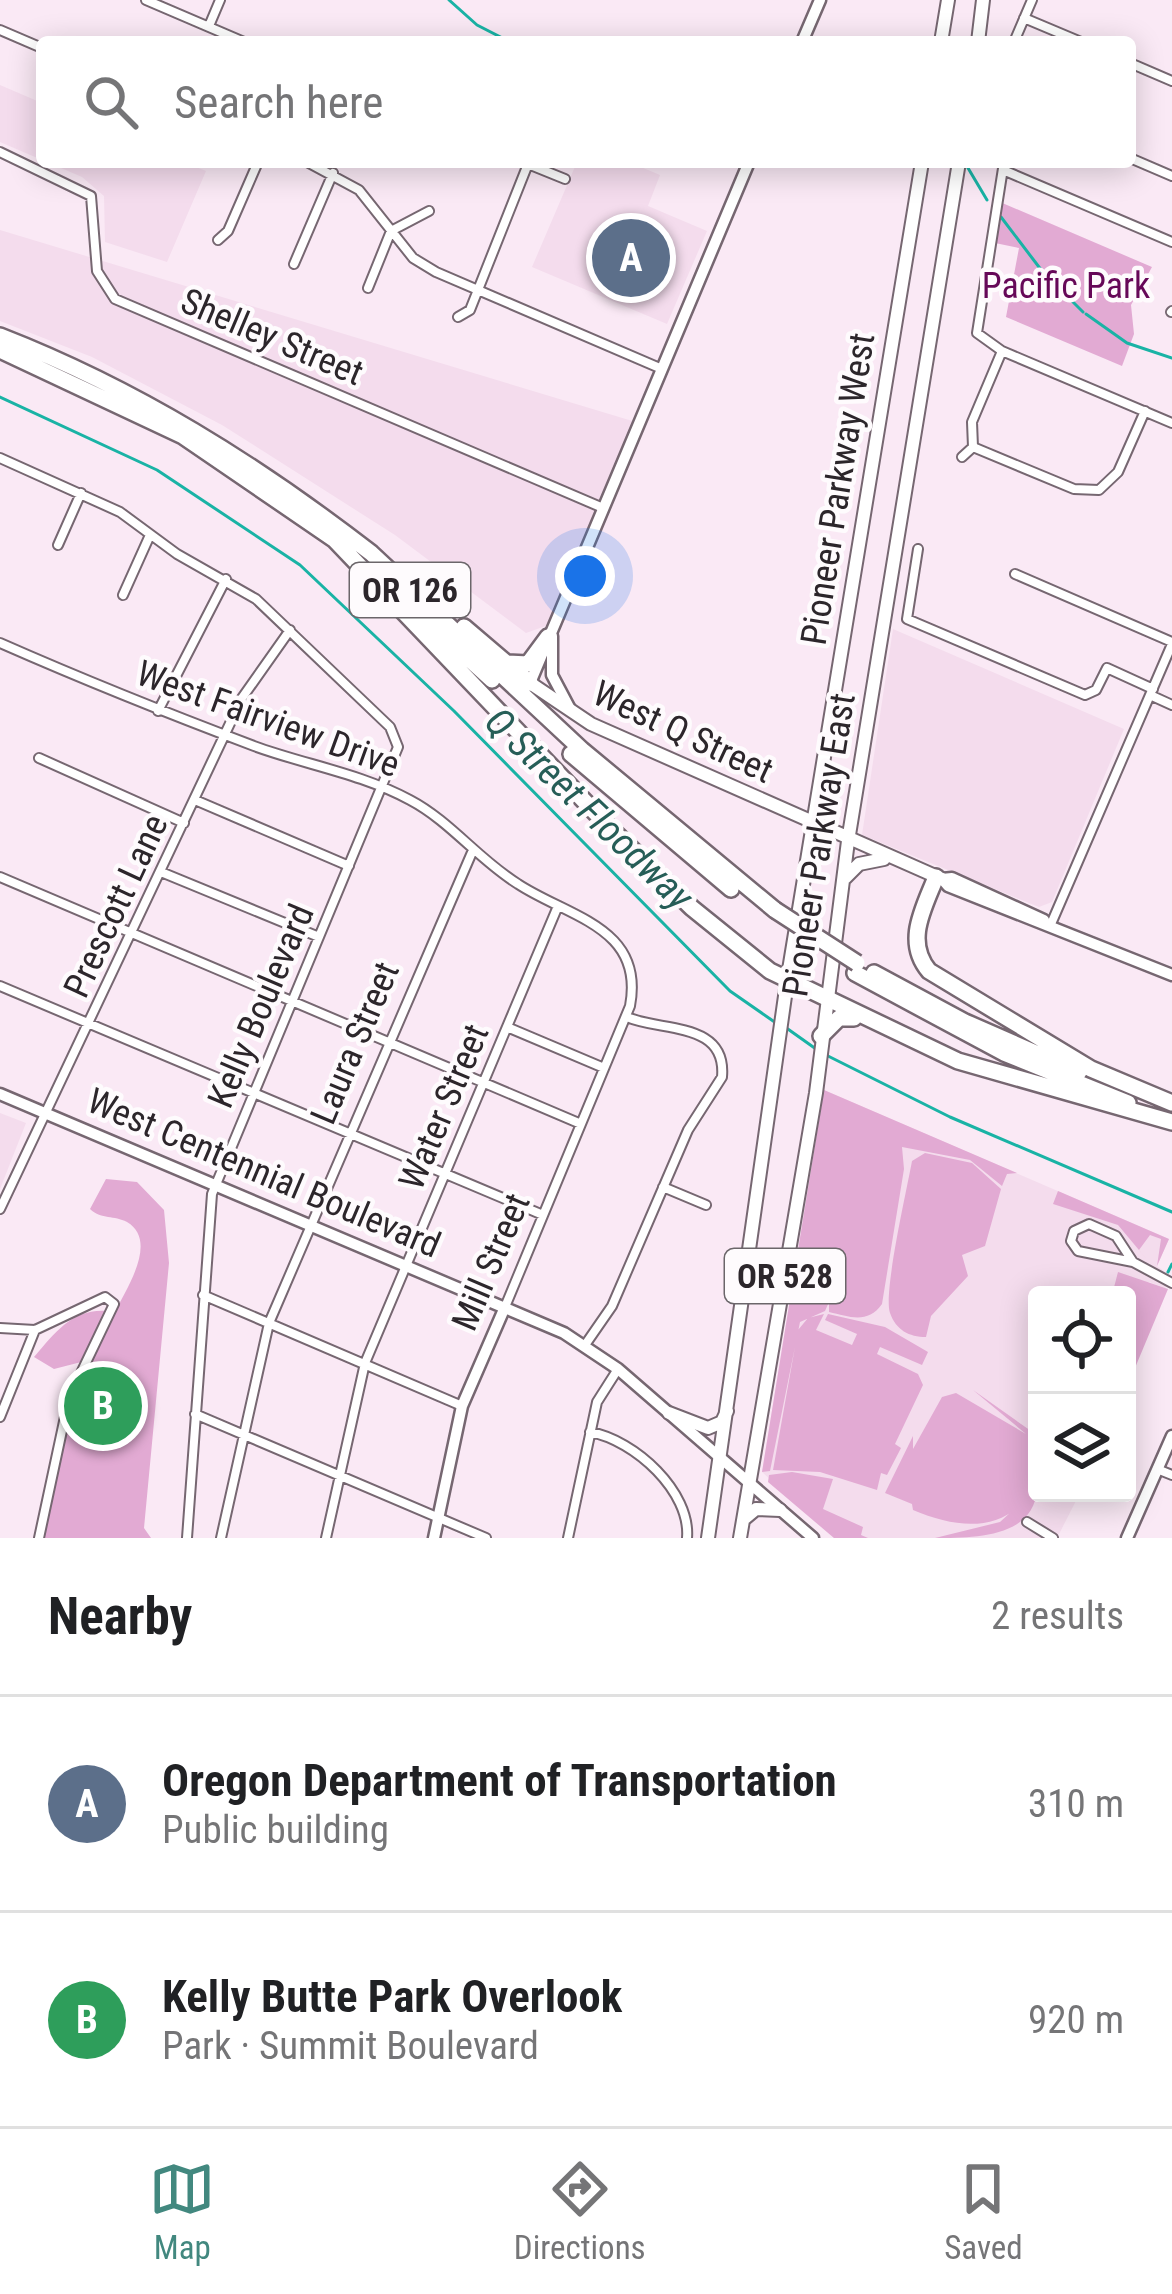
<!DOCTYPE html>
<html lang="en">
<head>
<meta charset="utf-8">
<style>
	:root { --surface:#fff; --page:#f6f6f6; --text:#202124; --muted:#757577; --line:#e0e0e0; --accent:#42887f }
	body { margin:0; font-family:"Roboto Condensed",sans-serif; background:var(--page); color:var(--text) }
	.controls { position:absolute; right:36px; bottom:36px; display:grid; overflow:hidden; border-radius:12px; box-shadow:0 6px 30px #0003 }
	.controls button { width:108px; height:108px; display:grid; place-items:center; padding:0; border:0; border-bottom:3px solid var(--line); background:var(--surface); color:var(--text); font:60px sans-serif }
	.you { position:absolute; left:585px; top:576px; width:42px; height:42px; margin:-30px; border:9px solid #fff; border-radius:50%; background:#1a73e8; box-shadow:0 0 0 18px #1a73e833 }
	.badge { display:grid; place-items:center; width:78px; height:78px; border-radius:50%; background:var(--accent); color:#fff; font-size:39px; font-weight:700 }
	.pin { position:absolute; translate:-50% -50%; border:6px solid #fff; box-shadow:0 3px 12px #0006 }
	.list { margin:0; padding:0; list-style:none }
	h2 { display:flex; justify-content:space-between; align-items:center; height:156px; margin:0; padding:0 48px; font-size:51px }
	h2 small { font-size:39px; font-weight:400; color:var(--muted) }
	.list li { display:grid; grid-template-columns:78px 1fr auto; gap:36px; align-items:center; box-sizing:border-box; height:216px; padding:0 48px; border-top:3px solid var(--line) }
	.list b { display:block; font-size:45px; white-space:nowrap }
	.list p { margin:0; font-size:39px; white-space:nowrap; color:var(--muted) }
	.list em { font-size:39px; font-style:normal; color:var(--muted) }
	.icon { flex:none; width:66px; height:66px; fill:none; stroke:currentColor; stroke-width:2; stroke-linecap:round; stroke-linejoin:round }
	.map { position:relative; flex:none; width:1172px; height:1538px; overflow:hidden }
	.search { position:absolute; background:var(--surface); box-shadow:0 6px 30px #0003; left:36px; right:36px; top:36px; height:132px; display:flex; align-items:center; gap:30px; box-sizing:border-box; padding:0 42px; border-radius:12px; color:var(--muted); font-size:45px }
	.sheet { height:588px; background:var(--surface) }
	nav { display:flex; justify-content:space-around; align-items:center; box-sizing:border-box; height:168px; border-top:3px solid var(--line); background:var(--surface); font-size:33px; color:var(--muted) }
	nav a { display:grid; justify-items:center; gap:6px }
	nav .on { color:var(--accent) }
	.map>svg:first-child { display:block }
	.built { fill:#f4dced }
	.green { fill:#e2aad3 }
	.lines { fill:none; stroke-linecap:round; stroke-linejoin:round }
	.stream { stroke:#19b3a5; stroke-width:3 }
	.street-casing { stroke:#766771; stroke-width:12 }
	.secondary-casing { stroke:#766771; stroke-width:15 }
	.primary-casing { stroke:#766771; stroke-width:16 }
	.highway-casing { stroke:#766771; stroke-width:20 }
	.street { stroke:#fff; stroke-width:8 }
	.secondary { stroke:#fff; stroke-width:10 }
	.primary { stroke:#fff; stroke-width:12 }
	.highway { stroke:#fff; stroke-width:15 }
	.highway-bridge-casing { stroke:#766771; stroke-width:20; stroke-linecap:butt }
	.highway-bridge { stroke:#fff; stroke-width:15 }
	.labels { text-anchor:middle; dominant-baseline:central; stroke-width:9; stroke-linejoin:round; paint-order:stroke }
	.shield { fill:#fefbfd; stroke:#6b666a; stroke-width:3 }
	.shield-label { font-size:33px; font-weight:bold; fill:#2c262b }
	.park-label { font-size:36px; fill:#660858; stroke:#fefbfd }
	.street-label { font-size:36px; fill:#2c262b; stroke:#fefbfd }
	.water-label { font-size:39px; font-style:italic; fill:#265d57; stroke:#fefbfd }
</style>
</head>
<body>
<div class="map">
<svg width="1172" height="1538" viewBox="0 0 1172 1538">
	<rect width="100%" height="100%" fill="#fae9f5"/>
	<!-- built -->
	<path class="built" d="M0,85L42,103V160L0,142Z
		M47,162H184L206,171L167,262L105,242L104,196L82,177Z
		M577,162H629L660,175L648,206L707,231L667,324L532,267Z
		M0,230L639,423L554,623L526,633L395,535L222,425L92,357L0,321Z
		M893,629L1124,729L1052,902L1039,907L862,835Z
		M824,1090L1169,1239L1157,1266L1171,1276L1165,1288L1149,1282L1127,1295H1037V1493H1080L1057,1538H834L762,1472Z
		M0,1113L26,1123L0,1189Z"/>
	<!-- green -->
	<path class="green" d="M1000,202L1152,267L1131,305L1134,334L1122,366L1006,317L1019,248L995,243Z
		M824,1090L1017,1173L1007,1174L1002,1186L970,1160L902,1147L904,1169L882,1304C868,1324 850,1317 829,1312V1302L825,1311L800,1322L770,1471L762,1472Z
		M925,1153L972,1163L1001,1189L985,1246L962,1255L968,1276L931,1316L926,1337C909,1337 896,1330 890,1313C883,1293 907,1189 912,1161Z
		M106,1179L137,1182L164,1210L169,1263L144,1528L151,1538H41L69,1411L89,1360L54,1369L34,1357C58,1329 76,1305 115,1312C126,1289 159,1241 127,1222C114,1215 102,1220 90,1209Z
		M1058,1191L1169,1239L1157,1266L1161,1239L1150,1235L1139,1250L1149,1262L1118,1225L1053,1204Z
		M1118,1272L1168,1289L1127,1387V1295H1112Z
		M824,1314L816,1330L852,1345L857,1334L825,1320L828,1314L885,1327L928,1352L922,1365L880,1347L877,1354L918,1374L923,1385L895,1444L901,1448L887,1475L881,1473L877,1490L820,1472L773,1470L798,1330L808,1318Z
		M973,1390L1031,1431L1037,1440V1483C1008,1534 961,1530 913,1510L912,1504L885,1493L913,1436V1449L942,1397L956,1393L1026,1434Z
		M792,1472L833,1479L823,1509L863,1527L861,1535L868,1538H834L768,1482L769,1475Z
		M1037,1488C1035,1538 974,1538 935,1538L1000,1522Z"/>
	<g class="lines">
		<!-- stream -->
		<path class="stream" d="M449,0L477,25L510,42
			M968,168L987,200
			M1001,217L1042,271L1083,312
			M1086,314L1127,343L1172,358
			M0,397L157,470L300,565L454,711L730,991L776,1023
			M785,1027L816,1049
			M824,1054L950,1117L1172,1212
			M1168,1272L1172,1264"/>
		<defs>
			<path id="street" d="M146,0L244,42
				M1024,18L1081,42
				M209,26L220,0
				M0,30L42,48
				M1014,42L1032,0
				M1130,63L1172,81
				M0,152L91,196L97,271L115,299L603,508
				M1130,158L1172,176
				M307,162L359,190L413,258L436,272L662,369
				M523,162L565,179
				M1004,162L977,333L1002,351L1172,423
				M1003,170L1172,242
				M218,240L228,231L258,162
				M294,264L333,173
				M368,288L391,231L429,211
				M1171,312L1172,311
				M458,317L470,310L528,164
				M1002,351L972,422L973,447L1074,489L1099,490L1118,472L1145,411
				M962,457L973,447
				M0,458L120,512L177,554L256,599L390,727L398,747L212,1194L187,1538
				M58,545L81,493
				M918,549L907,619L1085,695L1096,690L1107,668L1153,689
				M1015,574L1172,642
				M123,595L150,535
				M0,643C84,680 169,714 254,746C306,765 360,773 410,800C450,821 479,860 518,884C568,917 645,927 630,1006L505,1307
				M1150,695L1172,705
				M158,711L226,579
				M39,758L184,823
				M195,800L349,866
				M161,872L319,937
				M0,877L581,1124
				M1051,924L1172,644
				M0,986L543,1215
				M507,1027L604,1068
				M663,1187L706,1205
				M0,1209L242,698L290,630
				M1133,1262L1116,1236L1089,1224L1074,1231L1071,1241L1078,1251L1133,1262L1172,1283
				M203,1295L462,1406
				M0,1328L35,1330L105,1297L114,1304L69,1398L39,1538
				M585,1345L612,1306L688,1130L722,1077C727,1021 661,1032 627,1017
				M195,1414L486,1538
				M0,1417L35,1330
				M590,1432C635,1440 691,1492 687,1538
				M1157,1469L1172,1475
				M1027,1522L1053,1538
				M221,1538L269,1323L473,850
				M326,1538L365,1363L558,906
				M568,1538L597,1402L618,1369"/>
			<path id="secondary" d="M802,42L820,0
				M552,636V675L570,709
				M530,683L749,162
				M942,879L948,886L1172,975
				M942,879L952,878L1044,920
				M0,1094L564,1333L618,1369L813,1538
				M434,1538L462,1406L505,1307
				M1127,1538L1172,1436"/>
			<path id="primary" d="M941,42L948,0
				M978,42L983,0
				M530,683L591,724L942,879
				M845,878L859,864L884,859
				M669,1413L708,1428L722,1422L727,1411
				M744,1519L756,1509L780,1510
				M708,1538L787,982L922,162
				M740,1538L816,1093L848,841L959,162"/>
			<path id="highway" d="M0,336C136,389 256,464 371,553L582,750L775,910
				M0,350L183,436L335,540
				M332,537L611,829L692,908L770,971L958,1061L1172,1122
				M403,599L492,680
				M464,627L530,683
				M506,663L528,664L548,637
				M571,754L731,889
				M936,877C924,908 904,941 929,971L1091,1069L1172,1103
				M855,973L1004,1053L1128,1103
				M874,973L965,1022L1079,1072
				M821,1036L839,1018H854"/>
		</defs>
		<!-- street casing -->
		<use href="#street" class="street-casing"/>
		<!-- secondary casing -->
		<use href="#secondary" class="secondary-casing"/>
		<!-- primary casing -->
		<use href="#primary" class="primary-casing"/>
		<!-- highway casing -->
		<use href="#highway" class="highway-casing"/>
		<!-- street -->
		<use href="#street" class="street"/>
		<!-- secondary -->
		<use href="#secondary" class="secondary"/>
		<!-- primary -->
		<use href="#primary" class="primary"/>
		<!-- highway -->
		<use href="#highway" class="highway"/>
		<defs>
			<path id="highway-bridge" d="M775,910L857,963"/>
		</defs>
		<!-- highway-bridge casing -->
		<use href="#highway-bridge" class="highway-bridge-casing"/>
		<!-- highway-bridge -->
		<use href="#highway-bridge" class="highway-bridge"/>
	</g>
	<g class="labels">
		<!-- shield labels -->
		<g class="shield">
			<rect x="350" y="563" width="120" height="54" rx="9"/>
			<rect x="725" y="1249" width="120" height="54" rx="9"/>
		</g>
		<g class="shield-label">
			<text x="410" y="590">OR 126</text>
			<text x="785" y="1276">OR 528</text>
		</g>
		<!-- park labels -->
		<g class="park-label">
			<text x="1066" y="286">Pacific Park</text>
		</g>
		<!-- street labels -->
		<g class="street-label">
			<text transform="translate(272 337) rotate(23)">Shelley Street</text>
			<text transform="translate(838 489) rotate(-81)">Pioneer Parkway West</text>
			<text transform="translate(268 719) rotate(20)">West Fairview Drive</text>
			<text transform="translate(683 732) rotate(25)">West Q Street</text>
			<text transform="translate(819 845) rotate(-81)">Pioneer Parkway East</text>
			<text transform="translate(116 906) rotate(-65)">Prescott Lane</text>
			<text transform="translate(261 1006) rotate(-67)">Kelly Boulevard</text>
			<text transform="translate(355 1043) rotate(-67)">Laura Street</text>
			<text transform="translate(444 1107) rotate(-67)">Water Street</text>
			<text transform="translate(264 1173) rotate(23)">West Centennial Boulevard</text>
			<text transform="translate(491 1262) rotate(-67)">Mill Street</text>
		</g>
		<!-- water labels -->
		<g class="water-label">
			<text transform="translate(589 809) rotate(44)">Q Street Floodway</text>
		</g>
	</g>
</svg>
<div class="controls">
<button><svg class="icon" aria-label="locate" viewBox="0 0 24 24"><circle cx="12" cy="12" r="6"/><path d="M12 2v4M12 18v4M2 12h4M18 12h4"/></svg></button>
<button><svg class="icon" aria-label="layers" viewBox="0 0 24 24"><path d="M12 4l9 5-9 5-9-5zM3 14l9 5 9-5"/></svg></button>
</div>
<div class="you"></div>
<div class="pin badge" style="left:631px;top:258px;background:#5c6f8a">A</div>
<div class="pin badge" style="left:103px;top:1406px;background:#2e9e5b">B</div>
<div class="search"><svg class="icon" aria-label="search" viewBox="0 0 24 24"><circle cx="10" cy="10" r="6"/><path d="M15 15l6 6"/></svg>Search here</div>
</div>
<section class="sheet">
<h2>Nearby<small>2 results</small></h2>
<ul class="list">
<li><span class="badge" style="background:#5c6f8a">A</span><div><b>Oregon Department of Transportation</b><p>Public building</p></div><em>310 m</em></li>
<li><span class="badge" style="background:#2e9e5b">B</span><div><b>Kelly Butte Park Overlook</b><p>Park · Summit Boulevard</p></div><em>920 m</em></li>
</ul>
</section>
<nav>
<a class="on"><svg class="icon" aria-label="map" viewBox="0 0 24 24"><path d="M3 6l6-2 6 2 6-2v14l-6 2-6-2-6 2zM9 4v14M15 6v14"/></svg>Map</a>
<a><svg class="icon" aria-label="directions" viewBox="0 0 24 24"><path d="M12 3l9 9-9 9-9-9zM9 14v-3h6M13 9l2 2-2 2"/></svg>Directions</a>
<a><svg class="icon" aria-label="saved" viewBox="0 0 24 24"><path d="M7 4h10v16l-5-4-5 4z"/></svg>Saved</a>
</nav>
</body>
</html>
